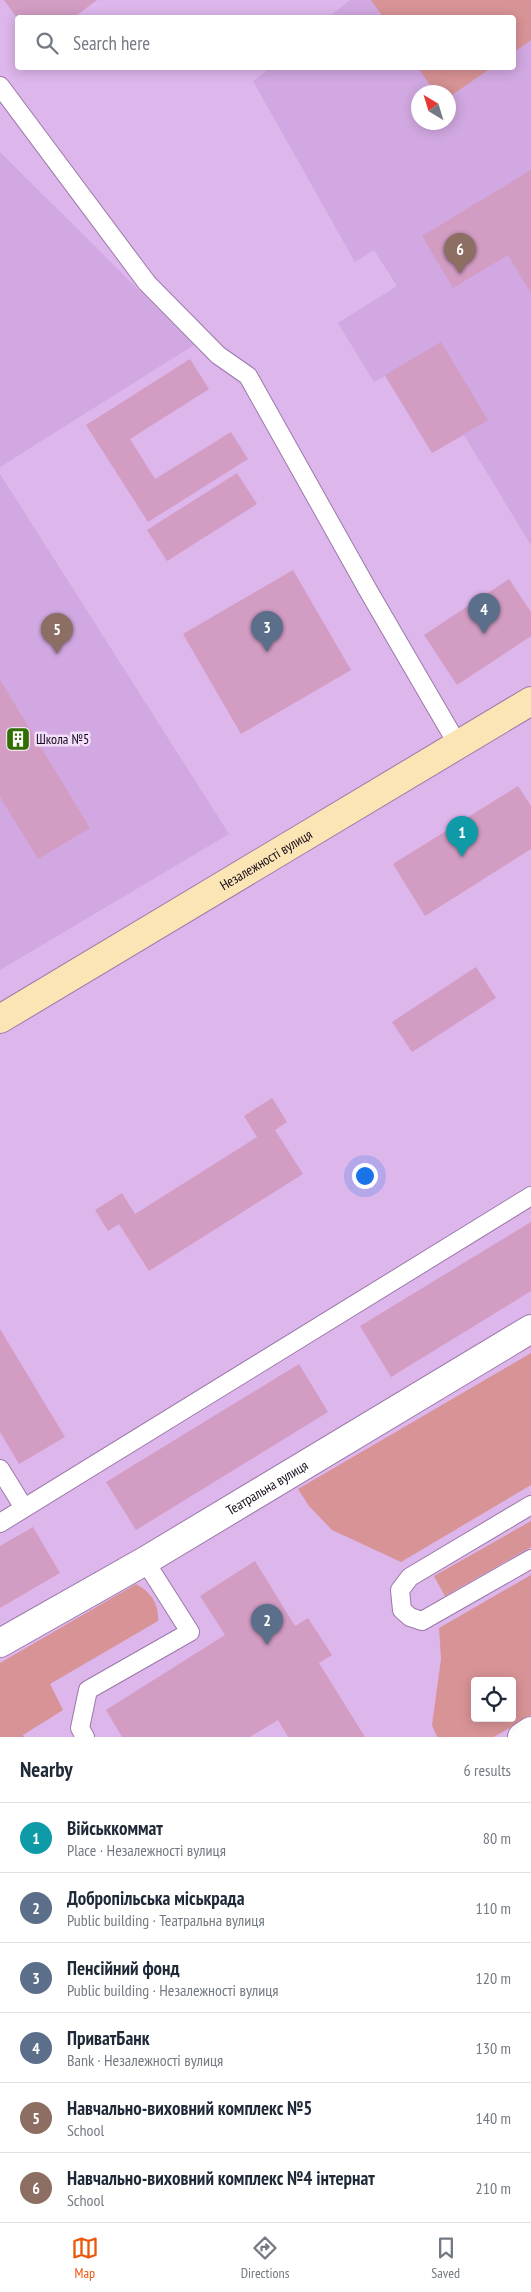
<!DOCTYPE html>
<html lang="en">
<head>
<meta charset="utf-8">
<style>
	:root { --surface:#fff; --page:#f2f2f3; --text:#1f2937; --muted:#747a83; --line:#e0e1e3; --accent:#ea580c }
	body { margin:0; font-family:"PT Sans Narrow",sans-serif; background:var(--page); color:var(--text) }
	.controls { position:absolute; right:15px; bottom:15px; display:grid; overflow:hidden; border-radius:5px; box-shadow:0 2px 12px #0003 }
	.controls button { width:45px; height:45px; display:grid; place-items:center; padding:0; border:0; border-bottom:1px solid var(--line); background:var(--surface); color:var(--text); font:25px sans-serif }
	.compass { position:absolute; left:411px; top:85px; width:45px; height:45px; border-radius:50%; background:var(--surface); box-shadow:0 2px 12px #0003; rotate:322deg }
	.you { position:absolute; left:364px; top:1175px; width:18px; height:18px; margin:-12px; border:4px solid #fff; border-radius:50%; background:#1a73e8; box-shadow:0 0 0 8px #1a73e833 }
	.badge { display:grid; place-items:center; width:32px; height:32px; border-radius:50%; background:var(--accent); color:#fff; font-size:16px; font-weight:700 }
	.pin { position:absolute; translate:-50% -41px; filter:drop-shadow(0 1px 2px #0008) }
	.pin::after { content:''; position:absolute; top:26px; width:18px; height:15px; background:inherit; clip-path:polygon(0 0,100% 0,50% 100%) }
	.list { margin:0; padding:0; list-style:none }
	h2 { display:flex; justify-content:space-between; align-items:center; height:65px; margin:0; padding:0 20px; font-size:21px }
	h2 small { font-size:16px; font-weight:400; color:var(--muted) }
	.list li { display:grid; grid-template-columns:32px 1fr auto; gap:15px; align-items:center; box-sizing:border-box; height:70px; padding:0 20px; border-top:1px solid var(--line) }
	.list b { display:block; font-size:19px; white-space:nowrap }
	.list p { margin:0; font-size:16px; white-space:nowrap; color:var(--muted) }
	.list em { font-size:16px; font-style:normal; color:var(--muted) }
	.icon { flex:none; width:28px; height:28px; fill:none; stroke:currentColor; stroke-width:2; stroke-linecap:round; stroke-linejoin:round }
	.map { position:relative; flex:none; width:531px; height:1737px; overflow:hidden }
	.search { position:absolute; background:var(--surface); box-shadow:0 2px 12px #0003; left:15px; right:15px; top:15px; height:55px; display:flex; align-items:center; gap:12px; box-sizing:border-box; padding:0 18px; border-radius:5px; color:var(--muted); font-size:19px }
	.sheet { height:485px; background:var(--surface) }
	nav { display:flex; justify-content:space-around; align-items:center; box-sizing:border-box; height:70px; border-top:1px solid var(--line); background:var(--surface); font-size:14px; color:var(--muted) }
	nav a { display:grid; justify-items:center; gap:2px }
	nav .on { color:var(--accent) }
	.map>svg:first-child { display:block }
	.built { fill:#d1a8e1; fill-rule:evenodd }
	.green { fill:#d89396; fill-rule:evenodd }
	.building { fill:#d29cc3 }
	.lines { fill:none; stroke-linecap:round; stroke-linejoin:round }
	.lane-casing { stroke:#9c78aa; stroke-width:20 }
	.street-casing { stroke:#9c78aa; stroke-width:30 }
	.secondary-casing { stroke:#9c78aa; stroke-width:30 }
	.lane { stroke:#fff; stroke-width:18 }
	.street { stroke:#fff; stroke-width:28 }
	.secondary { stroke:#fbe5b4; stroke-width:28 }
	.labels { text-anchor:middle; dominant-baseline:central; stroke-width:5; stroke-linejoin:round; paint-order:stroke }
	.poi-label { font-size:14px; fill:#190b1d; stroke:#f3dffa; text-anchor:start }
	.street-label { font-size:14px; fill:#190b1d; stroke:#f3dffa }
</style>
</head>
<body>
<div class="map">
<svg width="531" height="1737" viewBox="0 0 531 1737">
	<rect width="100%" height="100%" fill="#ddb6eb"/>
	<!-- built -->
	<path class="built" d="M350,0H531V545L464,435L432,453L385,376L374,382L338,323L397,286L374,250L355,262L253,81L270,68H514V18L329,17ZM418,92H448V122H418Z
		M0,152L194,345L0,467Z
		M0,474L229,834L0,970Z"/>
	<!-- green -->
	<path class="green" d="M371,0H531V40L514,52V18L383,17Z
		M418,68H491L449,97L448,92H435Z
		M531,1353V1485L401,1562L332,1530L309,1506L298,1489Z
		M531,1521V1547L445,1596L434,1576Z
		M531,1575V1715L494,1737H437L432,1725L441,1659L439,1628ZM475,1681H512V1718H475Z
		M136,1584C151,1592 159,1604 158,1621L50,1684L63,1710L23,1735L24,1737H0V1663Z"/>
	<!-- building -->
	<path class="building" d="M4,0H97L73,18H17Z
		M531,170V293L508,255L453,288L422,236Z
		M441,342L488,420L432,453L385,375Z
		M190,359L209,389L130,439L155,479L231,432L248,459L148,522L86,425Z
		M237,473L257,504L167,561L147,530Z
		M293,570L351,670L241,734L183,634Z
		M509,579L531,612V636L457,685L424,635Z
		M0,680L90,828L38,859L0,797Z
		M518,786L531,806V849L425,916L393,864Z
		M476,967L496,998L412,1052L392,1022Z
		M272,1098L287,1122L275,1130L303,1174L149,1271L119,1224L108,1231L95,1210L122,1193L135,1214L257,1137L244,1116Z
		M531,1222V1291L391,1377L360,1326Z
		M0,1329L65,1437L19,1464L0,1432Z
		M299,1364L328,1412L136,1530L106,1482Z
		M33,1527L60,1573L0,1608V1546Z
		M255,1561L295,1626L308,1618L332,1655L319,1663L365,1737H288L278,1720L250,1737H122L106,1710L225,1635L200,1596Z"/>
	<g class="lines">
		<defs>
			<path id="lane" d="M0,86L147,283L218,355L248,376L369,592L458,745
				M0,1469L24,1508
				M531,1505L410,1577L400,1590L402,1610L410,1617L422,1621L531,1559
				M0,1523L531,1196
				M85,1737L80,1728L88,1690L190,1632L145,1561"/>
			<g id="street">
				<path id="s1" d="M0,1643L145,1561L531,1329"/>
				<path d="M522,1737L531,1731"/>
			</g>
			<g id="secondary">
				<path id="s2" d="M0,1019L531,701"/>
			</g>
		</defs>
		<!-- lane casing -->
		<use href="#lane" class="lane-casing"/>
		<!-- street casing -->
		<use href="#street" class="street-casing"/>
		<!-- secondary casing -->
		<use href="#secondary" class="secondary-casing"/>
		<!-- lane -->
		<use href="#lane" class="lane"/>
		<!-- street -->
		<use href="#street" class="street"/>
		<!-- secondary -->
		<use href="#secondary" class="secondary"/>
	</g>
	<!-- icons -->
	<defs>
		<symbol id="building-square" viewBox="-11 -11 22 22"><rect x="-9" y="-9" width="18" height="18" rx="4" fill="#316f02" stroke="#f3dffa"/><path d="M-4-6H4V6H1V3H-1V6H-4ZM-2.5-4.3h1.7v1.8h-1.7ZM.8-4.3h1.7v1.8H.8ZM-2.5-1h1.7V.8h-1.7ZM.8-1h1.7V.8H.8Z" fill="#fff"/></symbol>
	</defs>
	<g fill-rule="evenodd">
		<use href="#building-square" x="4" y="725" width="28" height="28"/>
	</g>
	<g class="labels">
		<!-- poi labels -->
		<g class="poi-label">
			<text x="36" y="739">Школа №5</text>
		</g>
		<!-- street labels -->
		<g class="street-label">
			<text stroke="none"><textPath href="#s2" startOffset="310">Незалежності вулиця</textPath></text>
			<text stroke="none"><textPath href="#s1" startOffset="309">Театральна вулиця</textPath></text>
		</g>
	</g>
</svg>
<div class="controls">
<button><svg class="icon" aria-label="locate" viewBox="0 0 24 24"><circle cx="12" cy="12" r="6"/><path d="M12 2v4M12 18v4M2 12h4M18 12h4"/></svg></button>
</div>
<svg class="compass" viewBox="-18 -18 36 36"><path d="M0-13l5 13h-10z" fill="#e53935"/><path d="M0 13l5-13h-10z" fill="#747a83"/></svg>
<div class="you"></div>
<div class="pin badge" style="left:462px;top:857px;background:#0f9aa8">1</div>
<div class="pin badge" style="left:267px;top:1645px;background:#5c6f8a">2</div>
<div class="pin badge" style="left:267px;top:652px;background:#5c6f8a">3</div>
<div class="pin badge" style="left:484px;top:634px;background:#5c6f8a">4</div>
<div class="pin badge" style="left:57px;top:654px;background:#8d6e63">5</div>
<div class="pin badge" style="left:460px;top:274px;background:#8d6e63">6</div>
<div class="search"><svg class="icon" aria-label="search" viewBox="0 0 24 24"><circle cx="10" cy="10" r="6"/><path d="M15 15l6 6"/></svg>Search here</div>
</div>
<section class="sheet">
<h2>Nearby<small>6 results</small></h2>
<ul class="list">
<li><span class="badge" style="background:#0f9aa8">1</span><div><b>Військкоммат</b><p>Place · Незалежності вулиця</p></div><em>80 m</em></li>
<li><span class="badge" style="background:#5c6f8a">2</span><div><b>Добропільська міськрада</b><p>Public building · Театральна вулиця</p></div><em>110 m</em></li>
<li><span class="badge" style="background:#5c6f8a">3</span><div><b>Пенсійний фонд</b><p>Public building · Незалежності вулиця</p></div><em>120 m</em></li>
<li><span class="badge" style="background:#5c6f8a">4</span><div><b>ПриватБанк</b><p>Bank · Незалежності вулиця</p></div><em>130 m</em></li>
<li><span class="badge" style="background:#8d6e63">5</span><div><b>Навчально-виховний комплекс №5</b><p>School</p></div><em>140 m</em></li>
<li><span class="badge" style="background:#8d6e63">6</span><div><b>Навчально-виховний комплекс №4 інтернат</b><p>School</p></div><em>210 m</em></li>
</ul>
</section>
<nav>
<a class="on"><svg class="icon" aria-label="map" viewBox="0 0 24 24"><path d="M3 6l6-2 6 2 6-2v14l-6 2-6-2-6 2zM9 4v14M15 6v14"/></svg>Map</a>
<a><svg class="icon" aria-label="directions" viewBox="0 0 24 24"><path d="M12 3l9 9-9 9-9-9zM9 14v-3h6M13 9l2 2-2 2"/></svg>Directions</a>
<a><svg class="icon" aria-label="saved" viewBox="0 0 24 24"><path d="M7 4h10v16l-5-4-5 4z"/></svg>Saved</a>
</nav>
</body>
</html>
